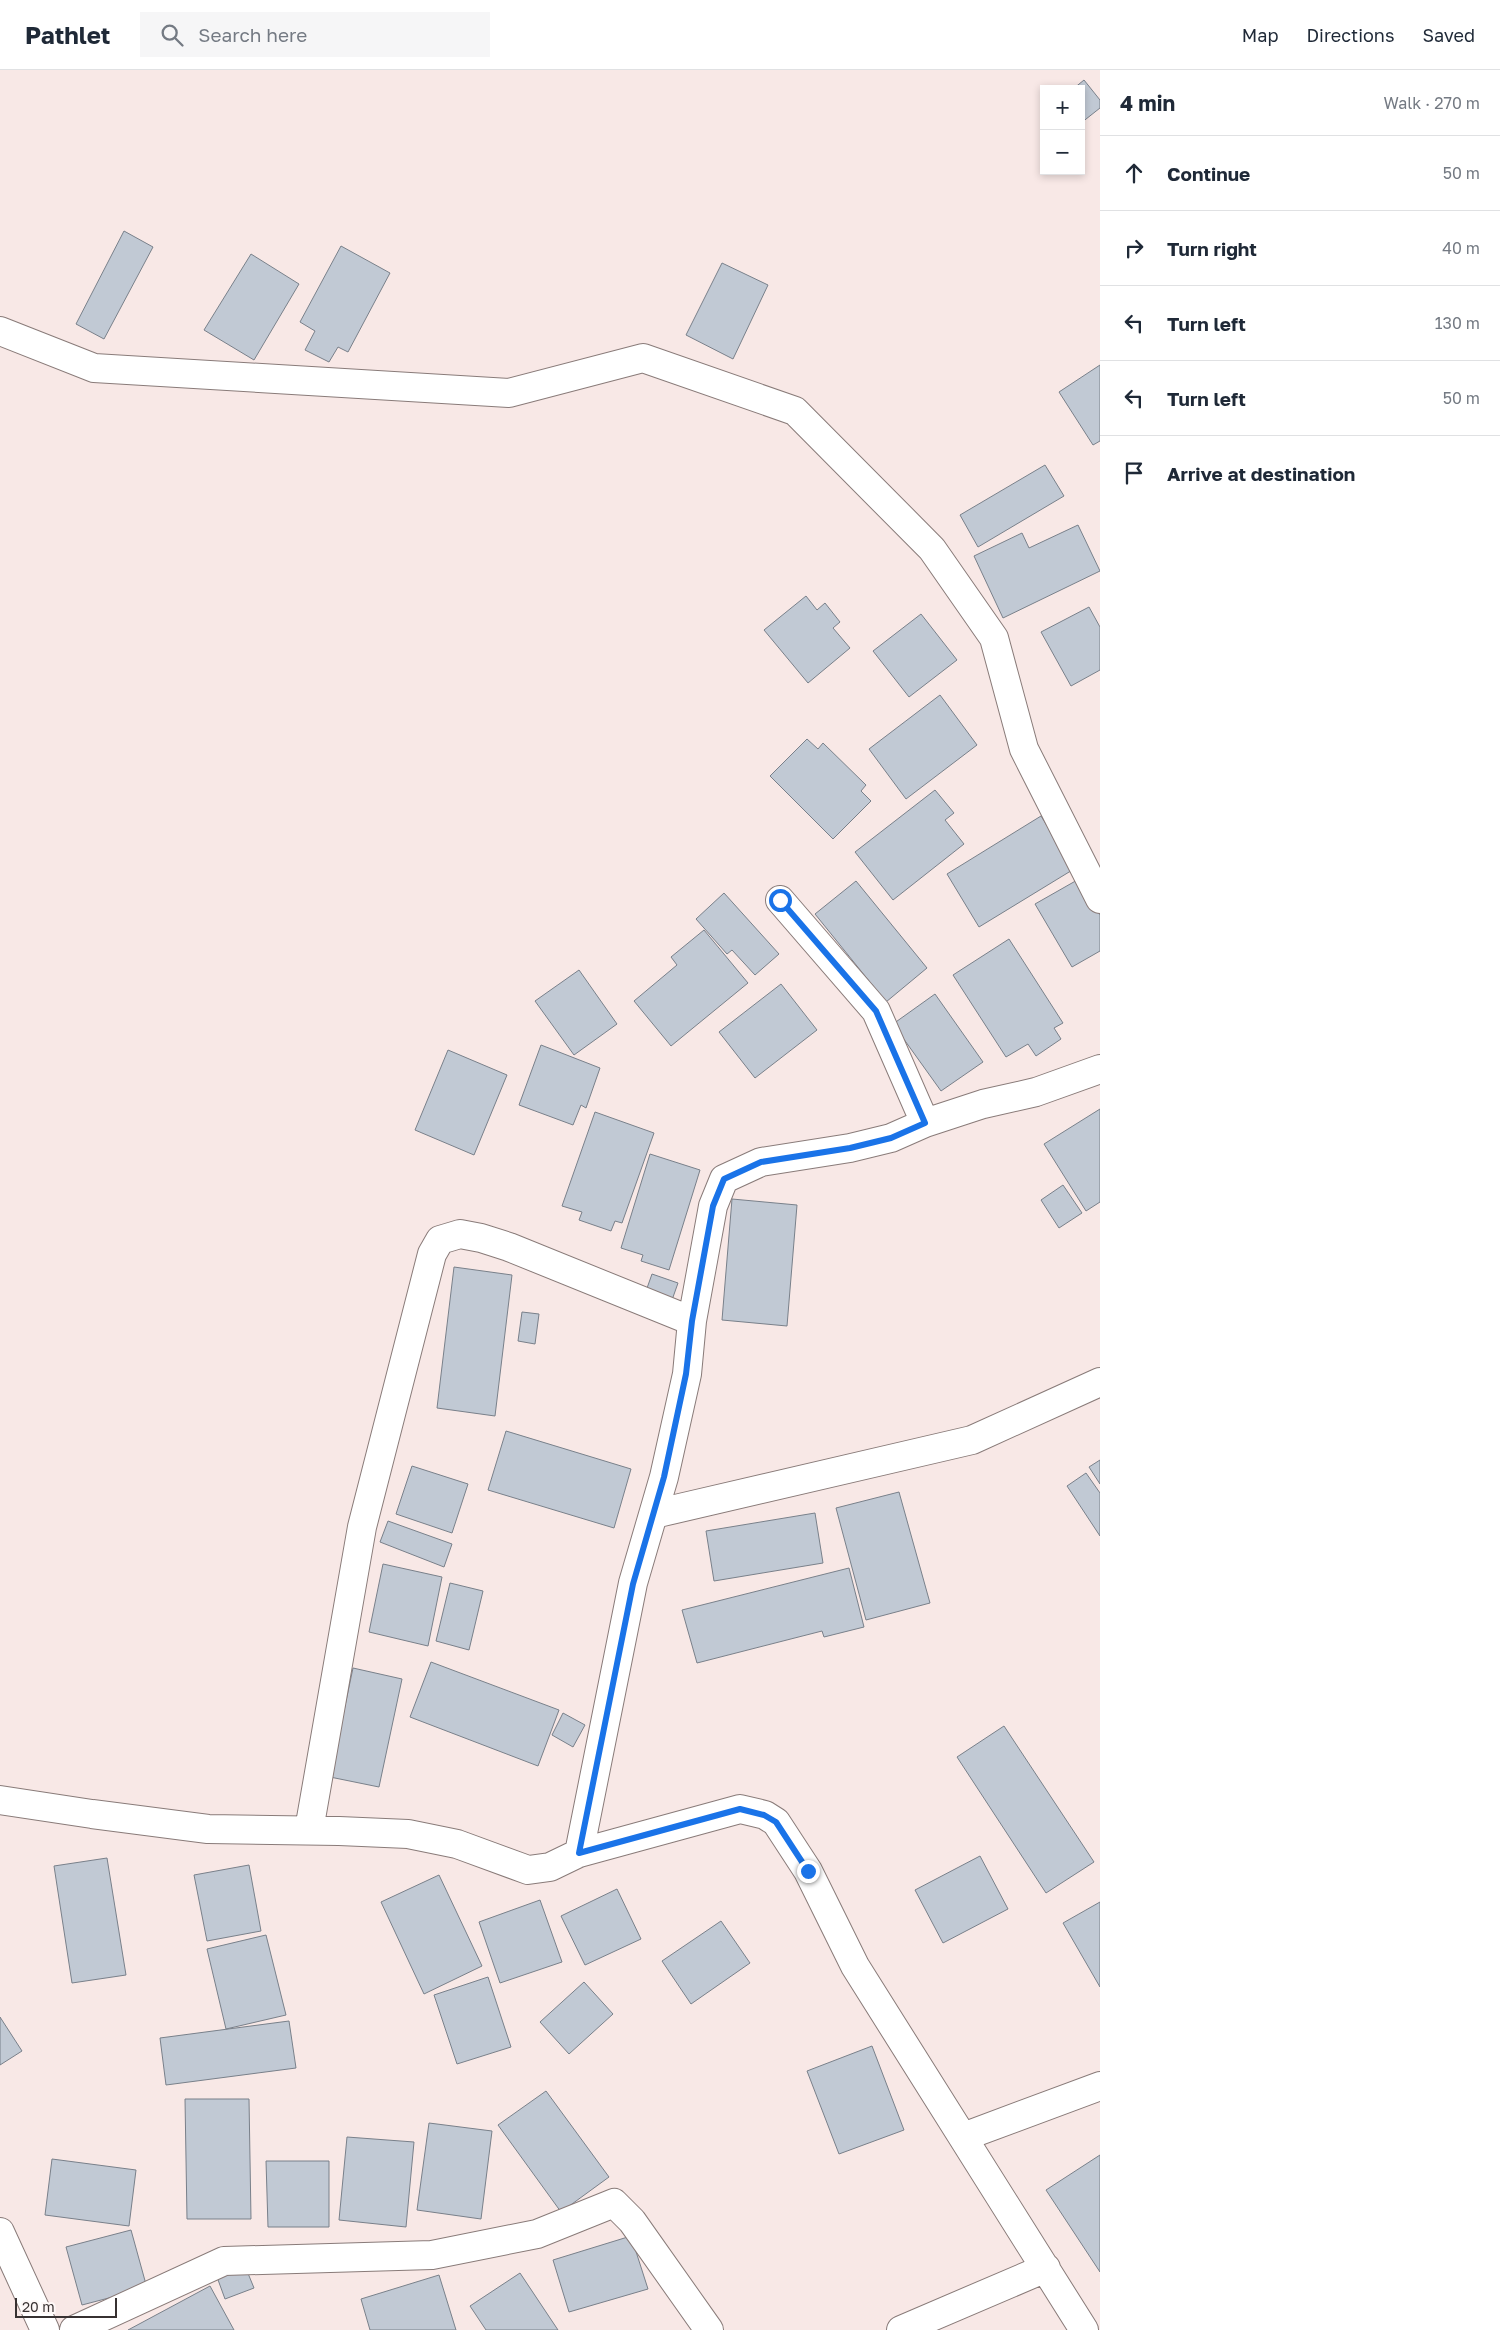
<!DOCTYPE html>
<html lang="en">
<head>
<meta charset="utf-8">
<style>
	:root { --surface:#fff; --page:#f6f6f7; --text:#1f2937; --muted:#747a83; --line:#e0e1e3 }
	body { margin:0; font-family:"Golos Text",sans-serif; background:var(--page); color:var(--text) }
	.controls { position:absolute; right:15px; top:15px; display:grid; overflow:hidden; border-radius:0px; box-shadow:0 2px 8px #0003 }
	.controls button { width:45px; height:45px; display:grid; place-items:center; padding:0; border:0; border-bottom:1px solid var(--line); background:var(--surface); color:var(--text); font:25px sans-serif }
	.scale { position:absolute; left:15px; bottom:12px; width:102px; box-sizing:border-box; padding-left:5px; border:2px solid #373131; border-top:0; font-size:14px; line-height:18px; white-space:nowrap; color:#373131; -webkit-text-stroke:4px #fef8f7; paint-order:stroke }
	.stop { position:absolute; width:15px; height:15px; margin:-11px; border:4px solid #1a73e8; border-radius:50%; background:#fff }
	.stop.end { background:#1a73e8; border-color:#fff; box-shadow:0 1px 5px #0008 }
	.list { margin:0; padding:0; list-style:none }
	h2 { display:flex; justify-content:space-between; align-items:center; height:65px; margin:0; padding:0 20px; font-size:21px }
	h2 small { font-size:16px; font-weight:400; color:var(--muted) }
	.list li { display:grid; grid-template-columns:32px 1fr auto; gap:15px; align-items:center; box-sizing:border-box; height:75px; padding:0 20px; border-top:1px solid var(--line) }
	.list b { display:block; font-size:19px; white-space:nowrap }
	.list em { font-size:16px; font-style:normal; color:var(--muted) }
	.icon { flex:none; width:28px; height:28px; fill:none; stroke:currentColor; stroke-width:2; stroke-linecap:round; stroke-linejoin:round }
	.map { position:relative; flex:none; width:1100px; height:2260px; overflow:hidden }
	header { display:flex; align-items:center; gap:30px; box-sizing:border-box; height:70px; padding:0 25px; background:var(--surface); border-bottom:1px solid var(--line) }
	header strong { font-size:24px }
	nav { display:flex; gap:28px; margin-inline-start:auto; font-size:18px }
	.search { width:350px; height:45px; background:var(--page); display:flex; align-items:center; gap:12px; box-sizing:border-box; padding:0 18px; border-radius:0px; color:var(--muted); font-size:19px }
	main { display:flex }
	aside { flex:1; background:var(--surface) }
	.map>svg:first-child { display:block }
	.building { fill:#c1c9d4; stroke:#79808a }
	.lines { fill:none; stroke-linecap:round; stroke-linejoin:round }
	.street-casing { stroke:#897b79; stroke-width:30 }
	.street { stroke:#fff; stroke-width:28 }
	.route { stroke:#1a73e8; stroke-width:6 }
</style>
</head>
<body>
<header>
<strong>Pathlet</strong>
<div class="search"><svg class="icon" aria-label="search" viewBox="0 0 24 24"><circle cx="10" cy="10" r="6"/><path d="M15 15l6 6"/></svg>Search here</div>
<nav><a>Map</a><a>Directions</a><a>Saved</a></nav>
</header>
<main>
<div class="map">
<svg width="1100" height="2260" viewBox="0 0 1100 2260">
	<rect width="100%" height="100%" fill="#f8e8e6"/>
	<!-- building -->
	<path class="building" d="M1084,10L1100,30V38L1081,53V19H1073Z
		M124,161L153,177L104,269L76,254Z
		M341,176L390,203L348,282L338,277L329,292L305,280L315,261L300,252Z
		M251,184L299,214L254,290L204,260Z
		M722,193L768,215L733,289L686,265Z
		M1100,295V371L1093,375L1059,322Z
		M1045,395L1064,426L978,477L960,445Z
		M1078,455L1100,501L1003,548L974,486L1022,463L1029,478Z
		M806,526L817,540L825,533L840,552L833,558L850,578L808,613L764,560Z
		M1089,537L1100,557V600L1071,616L1041,562Z
		M921,544L957,590L909,627L873,581Z
		M940,625L977,675L906,729L869,679Z
		M807,669L818,679L823,673L866,715L861,721L871,731L833,769L770,706Z
		M935,720L954,743L945,750L964,774L893,830L855,782Z
		M1041,746L1074,799L979,857L947,804Z
		M1079,809L1100,845V881L1072,897L1035,834Z
		M856,811L927,898L886,932L815,844Z
		M724,823L779,884L755,905L732,880L727,884L696,849Z
		M704,860L748,913L671,976L634,931L677,895L671,887Z
		M1009,869L1063,953L1054,958L1061,969L1036,986L1028,974L1006,987L953,905Z
		M579,900L617,954L574,985L535,931Z
		M781,914L817,960L755,1008L719,962Z
		M935,924L983,992L941,1021L893,954Z
		M541,975L600,998L586,1038L581,1035L573,1055L519,1035Z
		M448,980L507,1005L474,1085L415,1060Z
		M1100,1039V1132L1086,1141L1044,1074Z
		M595,1042L654,1063L622,1153L615,1151L611,1161L579,1150L582,1142L562,1136Z
		M650,1084L700,1100L669,1200L641,1191L643,1185L621,1178Z
		M1063,1115L1082,1143L1059,1158L1041,1130Z
		M732,1129L797,1135L787,1256L722,1250Z
		M454,1197L512,1205L495,1346L437,1338Z
		M652,1204L678,1213L672,1230L646,1221Z
		M522,1242L539,1244L535,1274L518,1271Z
		M506,1361L631,1399L614,1458L488,1420Z
		M1100,1390V1414L1089,1397Z
		M412,1396L468,1414L452,1463L396,1444Z
		M1086,1403L1100,1423V1466L1067,1416Z
		M899,1422L930,1533L866,1550L836,1438Z
		M815,1443L823,1493L714,1511L706,1461Z
		M388,1451L452,1474L444,1497L380,1472Z
		M383,1494L442,1507L428,1576L369,1562Z
		M849,1498L864,1557L824,1567L822,1561L697,1593L682,1540Z
		M450,1513L483,1521L469,1580L436,1571Z
		M431,1592L559,1640L538,1696L410,1647Z
		M353,1598L402,1609L379,1717L330,1707Z
		M563,1643L585,1655L573,1677L552,1665Z
		M1004,1656L1094,1792L1046,1823L957,1687Z
		M980,1786L1008,1839L943,1873L915,1820Z
		M107,1788L126,1905L72,1913L54,1796Z
		M249,1795L261,1861L207,1871L194,1805Z
		M439,1805L482,1896L424,1924L381,1832Z
		M617,1819L641,1869L585,1895L561,1846Z
		M540,1830L562,1892L500,1913L479,1852Z
		M1100,1832V1917L1063,1853Z
		M721,1851L750,1893L691,1934L662,1891Z
		M266,1865L286,1945L226,1959L207,1879Z
		M488,1907L511,1977L457,1994L434,1925Z
		M584,1912L613,1944L569,1984L540,1952Z
		M0,1947L22,1981L0,1995Z
		M289,1951L296,1998L166,2015L160,1968Z
		M872,1976L904,2060L839,2084L807,2001Z
		M546,2021L609,2107L561,2142L498,2055Z
		M185,2029H249L251,2149H187Z
		M429,2053L492,2061L481,2149L417,2140Z
		M347,2067L414,2072L406,2157L339,2150Z
		M1100,2085V2202L1046,2120Z
		M52,2089L136,2100L129,2156L45,2145Z
		M266,2091H329V2157H268Z
		M131,2160L147,2218L82,2235L66,2177Z
		M631,2166L648,2219L569,2242L553,2190Z
		M245,2196L254,2218L225,2229L217,2207Z
		M520,2203L558,2260H486L470,2236Z
		M439,2205L456,2260H370L361,2229Z
		M210,2216L234,2260H128Z"/>
	<g class="lines">
		<defs>
			<path id="street" d="M0,261L94,298L509,323L643,288L795,341L932,479L994,568L1024,679L1100,829
				M780,830L876,941L925,1053
				M654,1444L972,1370L1100,1312
				M0,1730L92,1744L208,1759L339,1761L408,1764L457,1774L528,1800L550,1797L579,1783L740,1739L765,1745L776,1752L808,1801L855,1896L1084,2260
				M309,1760L362,1457L432,1184L440,1170L460,1164L481,1168L509,1177L692,1251
				M579,1783L633,1513L664,1407L687,1304L692,1251L713,1136L724,1109L761,1092L850,1078L891,1068L925,1053L983,1034L1036,1022L1100,999
				M963,2067L1100,2016
				M0,2162L45,2260
				M74,2260L224,2191L432,2185L537,2164L614,2133L632,2151L709,2260
				M901,2260L1046,2198"/>
		</defs>
		<!-- street casing -->
		<use href="#street" class="street-casing"/>
		<!-- street -->
		<use href="#street" class="street"/>
	</g>
	<g class="lines">
		<!-- route -->
		<path class="route" d="M780,830L876,941L925,1053L891,1068L850,1078L761,1092L724,1109L713,1136L692,1251L686,1304L664,1407L633,1514L579,1783L740,1739L764,1745L776,1752L808,1801"/>
	</g>
</svg>
<div class="controls">
<button>+</button>
<button>−</button>
</div>
<div class="scale">20 m</div>
<div class="stop" style="left:780px;top:830px"></div>
<div class="stop end" style="left:808px;top:1801px"></div>
</div>
<aside>
<h2>4 min<small>Walk · 270 m</small></h2>
<ul class="list">
<li><svg class="icon" aria-label="ahead" viewBox="0 0 24 24"><path d="M12 20V5M6 11l6-6 6 6"/></svg><div><b>Continue</b></div><em>50 m</em></li>
<li><svg class="icon" aria-label="right" viewBox="0 0 24 24"><path d="M7 20v-9h11M14 6l5 5-5 5"/></svg><div><b>Turn right</b></div><em>40 m</em></li>
<li><svg class="icon" aria-label="left" viewBox="0 0 24 24"><path d="M17 20v-9H6M10 6l-5 5 5 5"/></svg><div><b>Turn left</b></div><em>130 m</em></li>
<li><svg class="icon" aria-label="left" viewBox="0 0 24 24"><path d="M17 20v-9H6M10 6l-5 5 5 5"/></svg><div><b>Turn left</b></div><em>50 m</em></li>
<li><svg class="icon" aria-label="arrive" viewBox="0 0 24 24"><path d="M6 21V4h12l-3 4 3 4H6"/></svg><div><b>Arrive at destination</b></div></li>
</ul>
</aside>
</main>
</body>
</html>
